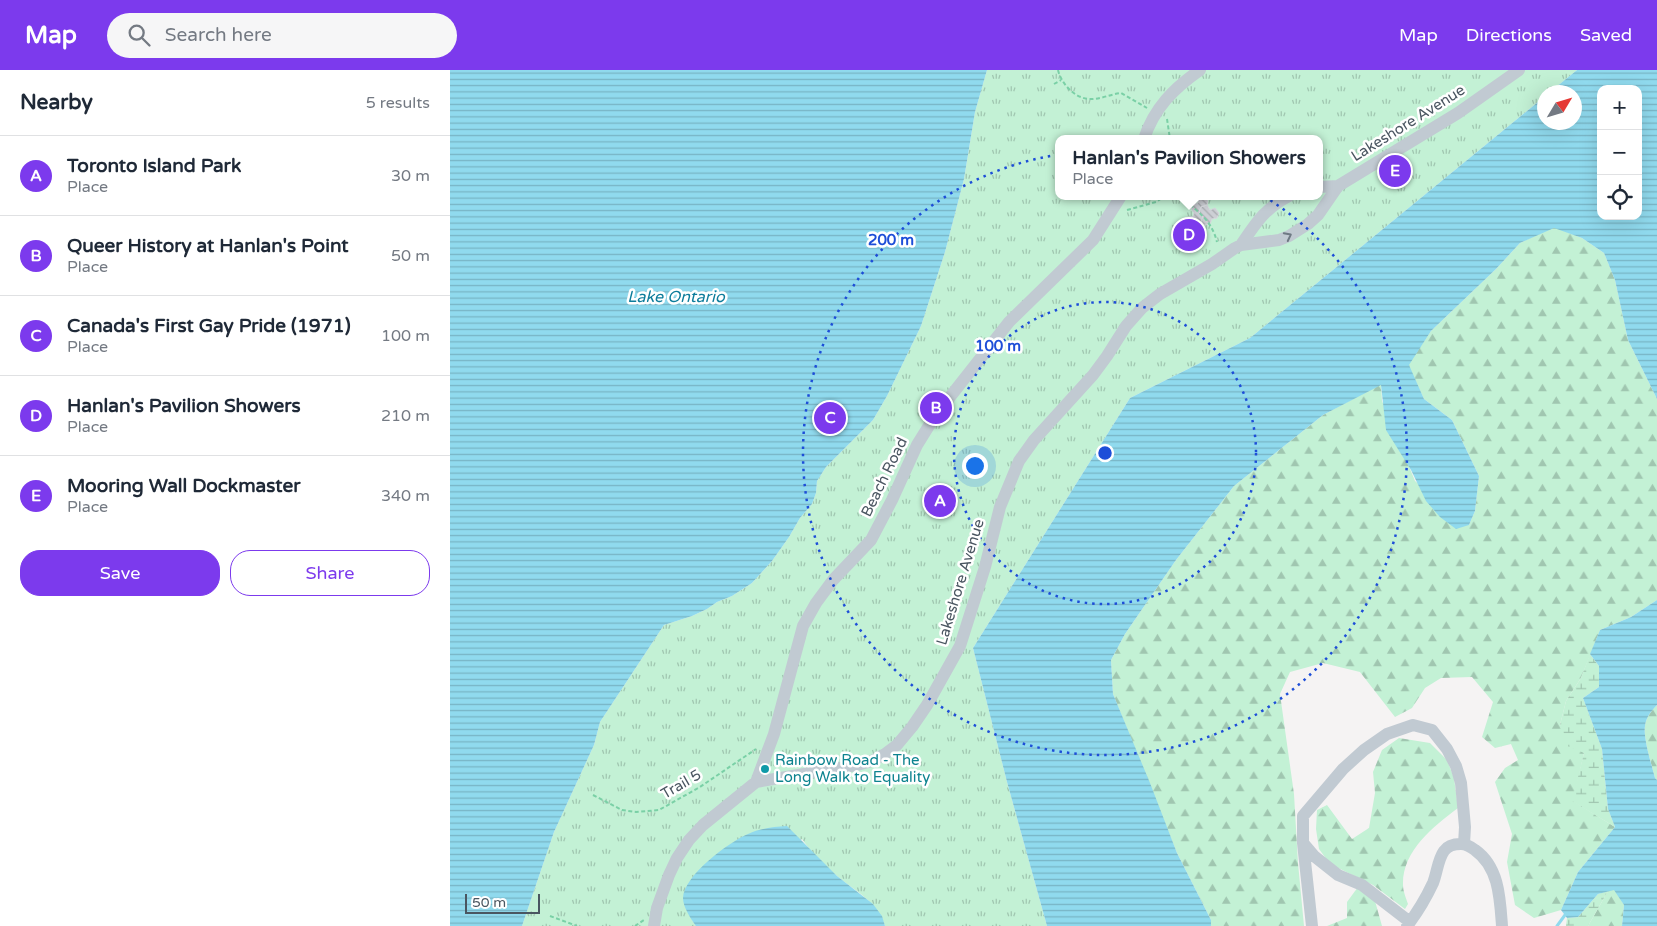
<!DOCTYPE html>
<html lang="en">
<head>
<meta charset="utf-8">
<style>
	:root { --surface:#fff; --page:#f6f6f7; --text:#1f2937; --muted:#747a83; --line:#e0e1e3; --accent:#7c3aed }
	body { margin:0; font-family:"Varela Round",sans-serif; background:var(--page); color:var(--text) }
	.controls { position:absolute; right:15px; top:15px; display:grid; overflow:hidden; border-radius:10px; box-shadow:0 5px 20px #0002 }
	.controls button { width:45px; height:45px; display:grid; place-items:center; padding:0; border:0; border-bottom:1px solid var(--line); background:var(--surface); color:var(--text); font:25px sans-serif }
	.compass { position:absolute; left:1087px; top:15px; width:45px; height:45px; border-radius:50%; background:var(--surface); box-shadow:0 5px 20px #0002; rotate:52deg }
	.scale { position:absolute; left:15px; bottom:12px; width:75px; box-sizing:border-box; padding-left:5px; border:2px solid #4a5661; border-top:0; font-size:14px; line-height:18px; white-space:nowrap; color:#4a5661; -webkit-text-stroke:4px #fff; paint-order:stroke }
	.you { position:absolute; left:524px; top:395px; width:18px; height:18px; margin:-12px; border:4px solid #fff; border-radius:50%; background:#1a73e8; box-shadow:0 0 0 8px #1a73e833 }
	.badge { display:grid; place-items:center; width:32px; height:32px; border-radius:50%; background:var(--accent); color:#fff; font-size:16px; font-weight:700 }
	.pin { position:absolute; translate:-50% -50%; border:2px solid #fff; box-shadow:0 1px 5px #0006 }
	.popup { position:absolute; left:605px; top:65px; width:268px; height:65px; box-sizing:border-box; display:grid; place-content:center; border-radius:10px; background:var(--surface); filter:drop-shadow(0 1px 4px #0005); font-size:16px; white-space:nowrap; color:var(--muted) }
	.popup b { font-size:19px; color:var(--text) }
	.popup::after { content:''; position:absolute; left:50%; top:100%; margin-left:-10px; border:10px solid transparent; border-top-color:var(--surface) }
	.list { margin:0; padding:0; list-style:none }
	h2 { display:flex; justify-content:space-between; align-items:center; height:65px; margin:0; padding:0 20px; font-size:21px }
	h2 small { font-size:16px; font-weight:400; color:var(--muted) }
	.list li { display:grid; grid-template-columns:32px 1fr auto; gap:15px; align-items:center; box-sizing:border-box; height:80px; padding:0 20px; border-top:1px solid var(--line) }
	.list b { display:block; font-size:19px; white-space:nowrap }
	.list p { margin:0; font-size:16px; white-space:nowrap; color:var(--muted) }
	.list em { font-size:16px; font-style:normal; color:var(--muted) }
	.actions { display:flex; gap:10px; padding:15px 20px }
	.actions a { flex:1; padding:11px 0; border:1px solid var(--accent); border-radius:20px; text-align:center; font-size:18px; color:var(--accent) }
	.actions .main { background:var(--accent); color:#fff }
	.icon { flex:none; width:28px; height:28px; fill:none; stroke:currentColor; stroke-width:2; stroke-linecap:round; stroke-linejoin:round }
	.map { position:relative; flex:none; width:1207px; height:856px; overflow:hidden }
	header { display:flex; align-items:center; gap:30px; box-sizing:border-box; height:70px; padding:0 25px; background:var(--accent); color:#fff }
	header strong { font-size:24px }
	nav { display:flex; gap:28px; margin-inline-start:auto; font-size:18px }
	.search { width:350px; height:45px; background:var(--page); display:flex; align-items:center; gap:12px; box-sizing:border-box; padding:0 18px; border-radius:28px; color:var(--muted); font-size:19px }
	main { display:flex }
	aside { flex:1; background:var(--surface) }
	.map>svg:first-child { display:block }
	.forest { fill:url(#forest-firs) }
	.wetland { fill:url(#wetland-marsh) }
	.park { fill:url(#park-tufts); fill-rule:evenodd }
	.water { fill:url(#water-rules); fill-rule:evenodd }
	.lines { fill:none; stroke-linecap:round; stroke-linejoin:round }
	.stream { stroke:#90daee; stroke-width:3 }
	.building { fill:url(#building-back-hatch); stroke:#d7d9de }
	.path { stroke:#7ad0a6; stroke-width:2; stroke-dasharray:4 2.5; stroke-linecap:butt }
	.minor { stroke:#c1cad2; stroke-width:12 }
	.oneway { stroke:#6e7983 }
	.ring { fill:none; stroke:#1d4ed8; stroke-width:2.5; stroke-dasharray:2.5 5 }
	.culture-dot { fill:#0f9aa8; stroke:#fff; stroke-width:2 }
	.labels { text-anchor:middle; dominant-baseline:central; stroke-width:5; stroke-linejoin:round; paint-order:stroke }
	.street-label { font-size:15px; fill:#4a5661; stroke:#fff }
	.culture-label { font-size:15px; fill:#0d838f; stroke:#fff; text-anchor:start }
	.water-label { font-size:16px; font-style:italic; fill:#0c7c9b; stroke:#fff }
	.centre { fill:#1d4ed8; stroke:#fff; stroke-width:2.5 }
	.ring-label { font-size:15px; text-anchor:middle; font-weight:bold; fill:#1d4ed8; stroke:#fff; stroke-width:5; stroke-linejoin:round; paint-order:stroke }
</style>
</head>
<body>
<header>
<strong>Map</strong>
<div class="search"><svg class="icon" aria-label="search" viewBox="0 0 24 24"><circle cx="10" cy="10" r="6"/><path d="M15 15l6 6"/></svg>Search here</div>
<nav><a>Map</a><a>Directions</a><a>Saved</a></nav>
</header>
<main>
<aside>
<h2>Nearby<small>5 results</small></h2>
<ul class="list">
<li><span class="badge">A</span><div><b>Toronto Island Park</b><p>Place</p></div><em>30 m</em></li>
<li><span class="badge">B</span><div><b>Queer History at Hanlan's Point</b><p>Place</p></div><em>50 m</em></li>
<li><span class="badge">C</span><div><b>Canada's First Gay Pride (1971)</b><p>Place</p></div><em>100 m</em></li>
<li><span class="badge">D</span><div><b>Hanlan's Pavilion Showers</b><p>Place</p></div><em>210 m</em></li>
<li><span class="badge">E</span><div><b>Mooring Wall Dockmaster</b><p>Place</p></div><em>340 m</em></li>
</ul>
<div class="actions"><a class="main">Save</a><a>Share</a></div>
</aside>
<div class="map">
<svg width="1207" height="856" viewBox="0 0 1207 856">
	<defs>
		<pattern id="forest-firs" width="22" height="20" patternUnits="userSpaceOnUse" patternTransform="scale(1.25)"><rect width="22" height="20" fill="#c3f1d5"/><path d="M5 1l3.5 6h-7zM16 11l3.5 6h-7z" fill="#a0c6b0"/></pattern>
		<pattern id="wetland-marsh" width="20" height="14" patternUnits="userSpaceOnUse" patternTransform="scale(1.25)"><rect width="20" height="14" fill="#c3f1d5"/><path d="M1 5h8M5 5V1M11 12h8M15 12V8" fill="none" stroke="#a0c6b0"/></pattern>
		<pattern id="park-tufts" width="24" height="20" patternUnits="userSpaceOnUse" patternTransform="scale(1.25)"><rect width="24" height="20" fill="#c3f1d5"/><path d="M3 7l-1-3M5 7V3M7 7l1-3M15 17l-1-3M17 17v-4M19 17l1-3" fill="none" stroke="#a0c6b0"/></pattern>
		<pattern id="water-rules" width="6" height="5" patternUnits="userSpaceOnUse" patternTransform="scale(1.25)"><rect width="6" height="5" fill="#90daee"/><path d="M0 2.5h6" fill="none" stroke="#78b4c4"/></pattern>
		<pattern id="building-back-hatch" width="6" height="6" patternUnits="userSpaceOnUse" patternTransform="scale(1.25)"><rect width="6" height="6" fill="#cdcfd5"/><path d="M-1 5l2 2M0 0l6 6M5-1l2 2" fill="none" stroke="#a8abb0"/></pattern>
	</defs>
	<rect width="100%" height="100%" fill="#f5f3f3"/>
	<!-- forest -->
	<path class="forest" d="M1104,157L1132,168L1154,183L1165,210L1178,270L1207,329V530L1181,547L1150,560L1131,608L1116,631L1110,655L1134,683L1123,731L1165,757L1128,802L1111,840L1084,848L1065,835L1057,792L1062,764L1045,712L1055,698L1068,690L1061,674L1045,678L1032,667L1043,632L1022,607L991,608L975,618L962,638L945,647L910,602L873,593L840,602L830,624L844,724L848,793L854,856H761V850L727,783L663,624L661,590L675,564L726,490L784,416L873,345L931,314L932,331L965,411L1019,455L1025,441L1029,406L1002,350L974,329L958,295L981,261L1046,199L1070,173Z
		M1207,635V710L1205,708C1202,696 1193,668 1195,656C1196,647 1202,640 1207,635Z
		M949,668L980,673L997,690L1004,708L1008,738C983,757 952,781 953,815C953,821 956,828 958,834L955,839L923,815L880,794L869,779L866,759L867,740L877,735L902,769L919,758L925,723L923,702L932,680Z
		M908,817L925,831L932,856H877L897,848V832Z
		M1165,819L1174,835L1172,856H1138L1158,821Z"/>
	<!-- wetland -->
	<path class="wetland" d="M1140,584L1149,596V617L1133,628L1152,679L1158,739L1165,757L1122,731L1134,683L1115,675L1110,655L1116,631L1131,608Z
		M1158,821L1138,856H1116L1117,848L1128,847L1148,824Z"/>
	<!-- park -->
	<path class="park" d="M537,0H1127L1100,22H1094V27L800,268L680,328L523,578L557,712L597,856H435C428,832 405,821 387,806C374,795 362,783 352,769L242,850L246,856H72L104,762L144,675L150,652L214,555L242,546L257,539L267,532L282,526L302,513L322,491L339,467L350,448L362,434L366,423L367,411L376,397L423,350L437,326L471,256L495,182L514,109L525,42ZM609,69H869V126H609Z"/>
	<!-- water -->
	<path class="water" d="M0,0H537L525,42L514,109L495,182L471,256L437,326L423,350L376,397L367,411L366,423L362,434L350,448L339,467L322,491L302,513L282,526L267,532L257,539L242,546L214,555L150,652L144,675L104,762L72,856H0Z
		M1127,0H1207V329L1178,270L1165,210L1154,183L1132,168L1104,158L1070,173L1046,199L981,261L959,295L974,329L1002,350L1029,406L1025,441L1019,455L1006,459L990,447L976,431L961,400L936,360L931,315L873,345L784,416L726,490L675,564L661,590L663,624L700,713L727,783L761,850V856H597L557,712L523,578L680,328L800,268L1094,27V52H1124V22H1100ZM1151,19H1188V146H1151Z
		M1207,530V635C1202,640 1196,647 1195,656C1193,668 1202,696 1205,708L1207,710V856H1172L1174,835L1164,820L1148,824L1128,847L1117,848L1111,840L1128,802L1165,757L1158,739L1152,679L1133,628L1149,617V596L1140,584L1150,560L1181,547Z
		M337,756L387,806L423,834L432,846L435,856H246C241,849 233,837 233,828C234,805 279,772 298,764C311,758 323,757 337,756Z"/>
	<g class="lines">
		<!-- stream -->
		<path class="stream" d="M1107,856L1115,845"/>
	</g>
	<!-- building -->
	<path class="building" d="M944,94L952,104L946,108L938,98Z
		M754,127L758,131L757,135L751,137L749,142L753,146L751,151L754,155L753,160L748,161L745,157L739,158L737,163L732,164L729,160L730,156L735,155L737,147H743L744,143L741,139L742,134L748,133L749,128Z
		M757,135L760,140L765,138L769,143L767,148L762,149L760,154L754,155L751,151L753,146L749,142L751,137Z
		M745,157L748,161L746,166L750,170L749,172L731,166L732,164L737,163L739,158Z
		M731,166L749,172L748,175L743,176L741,181L736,182L732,178L734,173L730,169Z"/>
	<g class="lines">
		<!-- path -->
		<path class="path" d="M608,0C611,13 624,28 639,29C649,30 661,24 671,23L697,38
			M604,14L611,10
			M717,49L720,69
			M730,126C746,141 761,148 767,172
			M677,140L706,132L715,126
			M143,725L172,740L186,742L209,740L250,717L306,679
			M100,846L127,856
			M185,856L194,850"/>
		<!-- minor -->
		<path class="minor" d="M694,69C704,38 724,18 750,0
			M869,117L888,116L1008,43L1069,0
			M791,175C806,153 814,139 839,126
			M306,712L324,664L353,556L366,533L383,510L421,470L442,430L467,375L485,346L559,252L643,170L671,126
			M853,773L864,786L888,805L912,815L960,852
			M204,856L207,838L219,805L227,788L239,770L253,755L306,712L407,695L422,691L435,684L447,675L462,657L477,635L510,576L535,497L550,437L569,391L584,370L643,305L657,286L676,256L692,238L710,224L762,194L785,178L791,175L829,170L839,166L858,154L868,145L888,116
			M862,856L853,773V746L893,699L914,680L937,664L963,655L982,660L997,679L1006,696L1011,713L1015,757L1014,774
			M957,856C967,843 976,828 983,813C987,803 988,789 994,781C998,775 1005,774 1011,774C1016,774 1021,777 1025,780C1049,797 1050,828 1052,856"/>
	</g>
	<!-- one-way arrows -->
	<defs><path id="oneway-chevron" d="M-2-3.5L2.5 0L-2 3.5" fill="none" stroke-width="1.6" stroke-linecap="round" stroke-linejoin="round" transform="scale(1.25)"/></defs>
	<use class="oneway" href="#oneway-chevron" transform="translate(838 166) rotate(-27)"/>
	<!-- distance rings -->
	<g class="ring">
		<circle cx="655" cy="383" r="151"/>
		<circle cx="655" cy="383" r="302"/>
	</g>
	<!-- markers -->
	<circle class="culture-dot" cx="315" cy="699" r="5"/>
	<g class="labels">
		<!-- street labels -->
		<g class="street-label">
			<text transform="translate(958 53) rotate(-32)">Lakeshore Avenue</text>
			<text transform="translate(434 407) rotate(-64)">Beach Road</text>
			<text transform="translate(510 512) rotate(-73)">Lakeshore Avenue</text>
			<text transform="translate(231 714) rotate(-30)">Trail 5</text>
		</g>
		<!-- culture labels -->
		<g class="culture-label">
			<text x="325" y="690">Rainbow Road - The<tspan x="325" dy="17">Long Walk to Equality</tspan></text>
		</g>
		<!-- water labels -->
		<g class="water-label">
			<text x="226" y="227">Lake Ontario</text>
		</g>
	</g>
	<circle cx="655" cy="383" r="8" class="centre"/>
	<g class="ring-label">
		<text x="441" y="175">200 m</text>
		<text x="548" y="281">100 m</text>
	</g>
</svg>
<div class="controls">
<button>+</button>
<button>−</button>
<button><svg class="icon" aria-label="locate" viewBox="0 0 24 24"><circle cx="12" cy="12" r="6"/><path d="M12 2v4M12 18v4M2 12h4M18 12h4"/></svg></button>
</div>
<svg class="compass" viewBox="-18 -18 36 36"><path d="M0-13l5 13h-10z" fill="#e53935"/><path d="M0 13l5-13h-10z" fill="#747a83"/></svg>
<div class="scale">50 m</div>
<div class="you"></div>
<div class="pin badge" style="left:490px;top:431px">A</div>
<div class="pin badge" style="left:486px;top:338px">B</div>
<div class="pin badge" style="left:380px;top:348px">C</div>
<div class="pin badge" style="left:739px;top:165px">D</div>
<div class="popup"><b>Hanlan's Pavilion Showers</b>Place</div>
<div class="pin badge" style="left:945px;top:101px">E</div>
</div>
</main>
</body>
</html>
